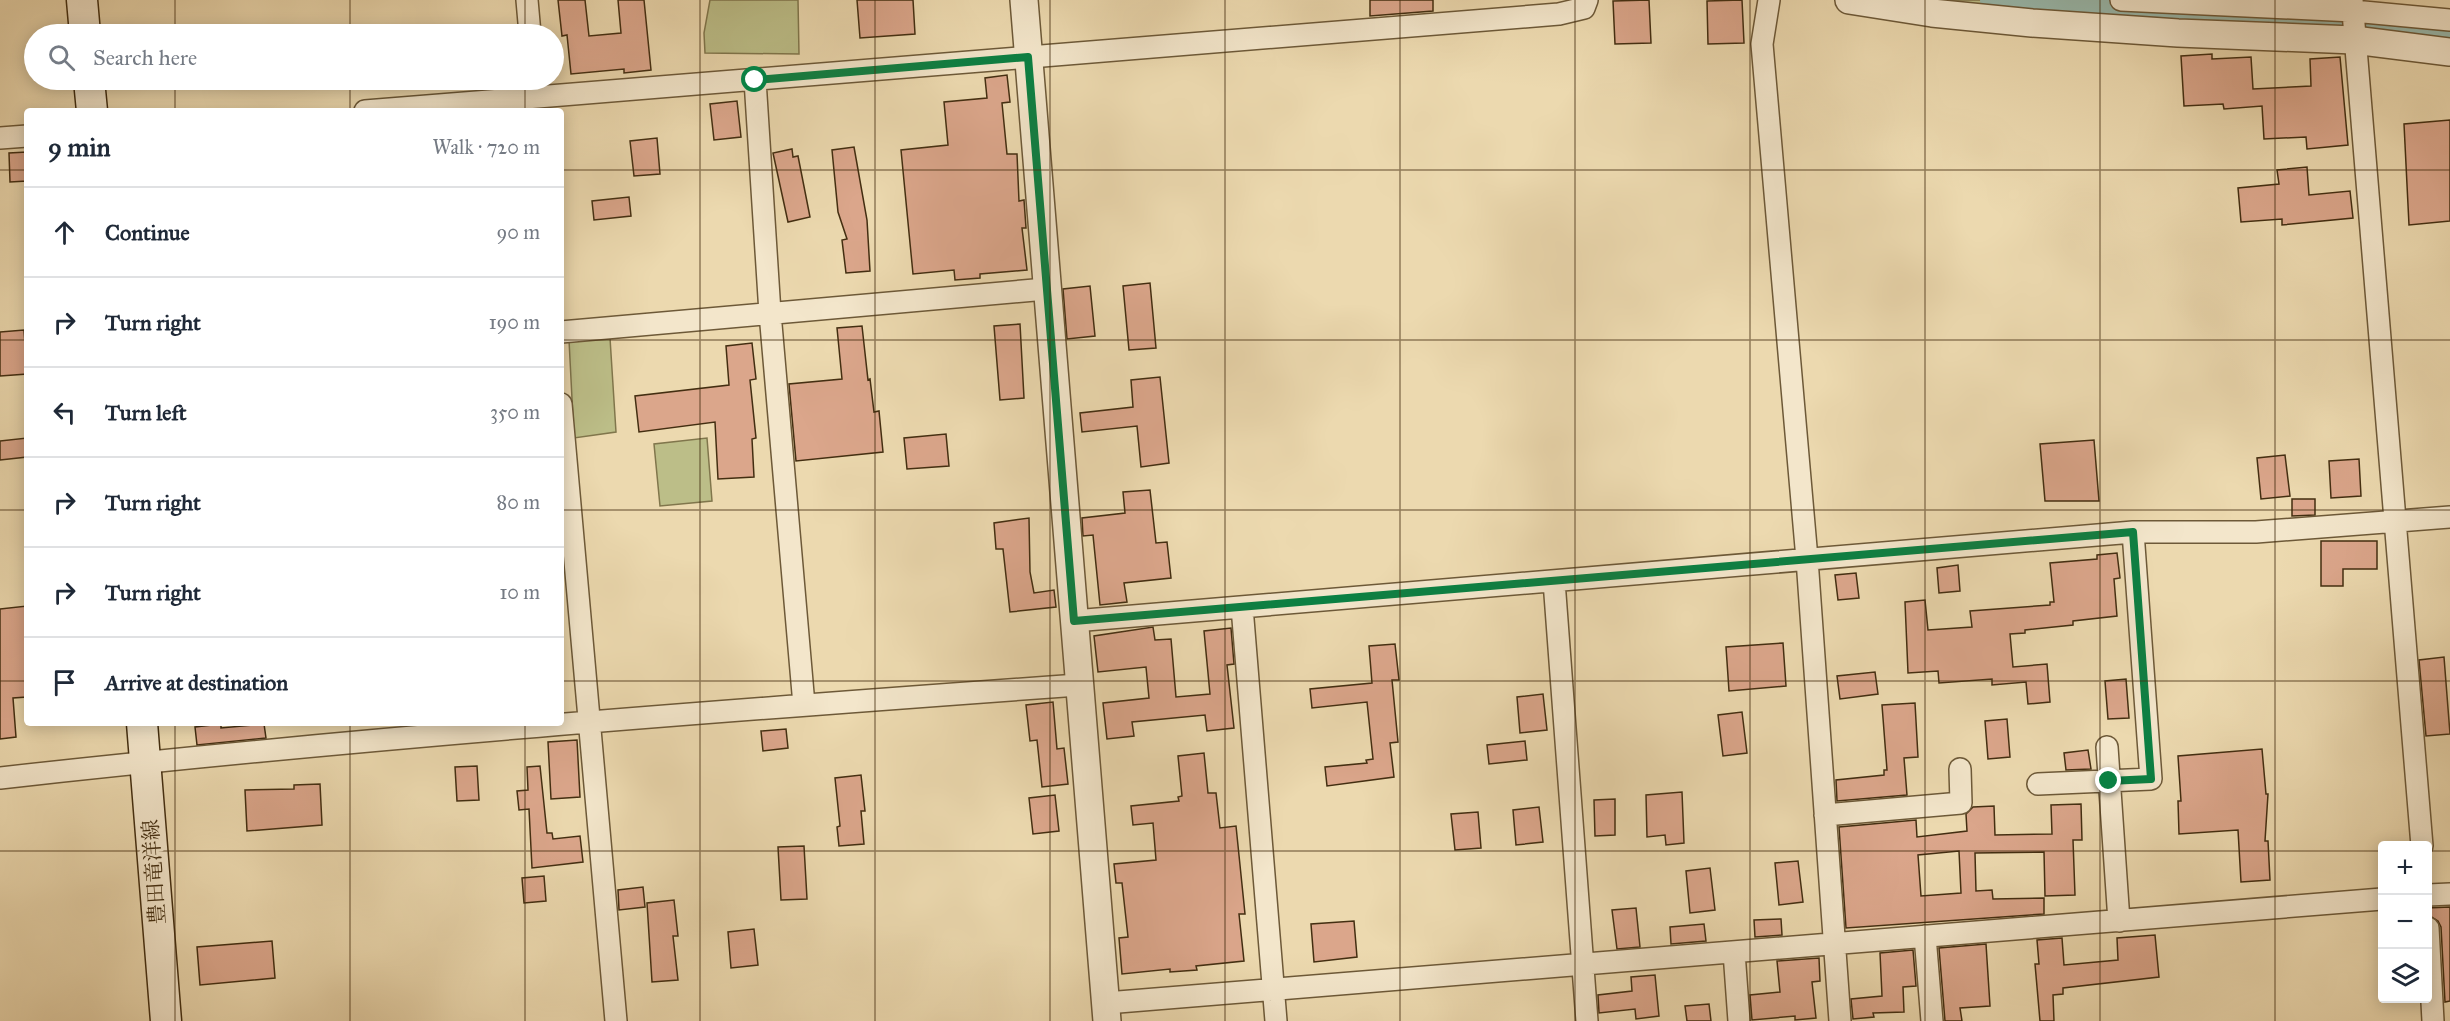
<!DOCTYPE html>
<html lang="en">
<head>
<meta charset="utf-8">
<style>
	:root { --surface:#fff; --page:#f6f6f7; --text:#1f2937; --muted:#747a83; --line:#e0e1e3 }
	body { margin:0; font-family:"IM FELL Great Primer","Noto Serif JP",serif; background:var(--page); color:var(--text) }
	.controls { position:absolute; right:18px; bottom:18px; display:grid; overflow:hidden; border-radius:6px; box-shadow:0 3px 15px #0003 }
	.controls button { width:54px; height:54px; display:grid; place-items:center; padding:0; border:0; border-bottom:2px solid var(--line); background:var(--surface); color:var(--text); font:30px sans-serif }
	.stop { position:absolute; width:18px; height:18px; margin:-14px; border:4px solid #0b8043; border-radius:50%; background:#fff }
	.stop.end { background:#0b8043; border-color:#fff; box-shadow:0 2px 6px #0008 }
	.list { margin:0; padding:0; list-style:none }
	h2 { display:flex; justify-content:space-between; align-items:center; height:78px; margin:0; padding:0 24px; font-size:26px }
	h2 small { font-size:20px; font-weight:400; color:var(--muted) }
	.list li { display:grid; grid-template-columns:39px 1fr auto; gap:18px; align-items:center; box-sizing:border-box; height:90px; padding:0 24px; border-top:2px solid var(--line) }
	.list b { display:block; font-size:22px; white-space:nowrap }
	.list em { font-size:20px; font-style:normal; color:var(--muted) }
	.icon { flex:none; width:33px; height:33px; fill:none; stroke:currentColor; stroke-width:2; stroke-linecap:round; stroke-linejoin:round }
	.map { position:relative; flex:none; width:2450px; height:1021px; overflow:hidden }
	.search { position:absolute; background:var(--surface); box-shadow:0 3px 15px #0003; left:24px; top:24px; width:540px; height:66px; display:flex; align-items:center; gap:15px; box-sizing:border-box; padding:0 21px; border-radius:33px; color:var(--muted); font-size:22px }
	.panel { position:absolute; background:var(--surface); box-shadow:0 3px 15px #0003; left:24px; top:108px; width:540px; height:618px; border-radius:6px }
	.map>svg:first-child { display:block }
	.green { fill:#bcbe88; stroke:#80764c; stroke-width:1.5 }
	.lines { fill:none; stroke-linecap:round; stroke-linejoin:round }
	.river { stroke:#99baae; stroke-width:36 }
	.building { fill:#dba68b; stroke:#432e11; stroke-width:1.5; fill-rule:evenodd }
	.minor-casing { stroke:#6d5938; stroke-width:24 }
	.tertiary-casing { stroke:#6d5938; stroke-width:30 }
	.secondary-casing { stroke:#432e11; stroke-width:33 }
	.minor { stroke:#f3e6cb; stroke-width:21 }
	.tertiary { stroke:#f3e6cb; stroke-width:27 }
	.secondary { stroke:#f3e6cb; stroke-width:30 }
	.route { stroke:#0b8043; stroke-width:8 }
	.grid { fill:none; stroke:#432e11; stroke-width:1.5; stroke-opacity:0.55 }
	.labels { text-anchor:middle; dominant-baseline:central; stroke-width:6; stroke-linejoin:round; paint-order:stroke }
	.street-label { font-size:21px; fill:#432e11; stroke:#f3e6cb }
</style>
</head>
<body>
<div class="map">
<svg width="2450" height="1021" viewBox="0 0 2450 1021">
	<rect width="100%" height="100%" fill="#ecd9af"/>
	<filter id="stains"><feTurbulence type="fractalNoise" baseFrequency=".00333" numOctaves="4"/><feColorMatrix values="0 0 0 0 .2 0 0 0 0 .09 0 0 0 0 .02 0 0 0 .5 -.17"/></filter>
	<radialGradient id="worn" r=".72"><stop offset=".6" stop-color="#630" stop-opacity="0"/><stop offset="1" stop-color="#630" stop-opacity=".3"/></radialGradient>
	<!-- green -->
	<path class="green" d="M710,0H798L799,54L705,53L704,33Z
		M1848,0H2189L2450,20V52Z
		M610,338L616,432L574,438L569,340Z
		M707,438L712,501L660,506L654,444Z"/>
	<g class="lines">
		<!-- river -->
		<path class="river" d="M1998,0C2148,14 2300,18 2450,33"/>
	</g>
	<!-- building -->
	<path class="building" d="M558,0H585L589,36L621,33L618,0H644L651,70L624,73V69L571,74L567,35L562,36Z
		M857,0H913L915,34L860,38Z
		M1370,0H1433V11L1370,16Z
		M1649,0L1651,43L1615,44L1613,1Z
		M1742,0L1744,43L1708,44L1707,1Z
		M2212,54V59L2251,57L2253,89L2311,86L2310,59L2340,57L2348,145L2307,149L2306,137L2264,139L2262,106L2224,109L2223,104L2184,106L2181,56Z
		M1007,75L1010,102L1002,103L1007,154H1017L1019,201L1024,200L1026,228H1022L1027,270L980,274V278L955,280L954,270L913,274L901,150L948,145L944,102L987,98L985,78Z
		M737,101L741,137L714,140L710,104Z
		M2450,120V221L2409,225L2404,124Z
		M657,138L660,174L634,176L630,141Z
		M854,147L867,220L870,271L846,273L842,240L847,239L838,212L832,150Z
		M792,149L793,157L798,156L810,217L788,222L773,153Z
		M27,152V181L10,182L9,153Z
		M2307,167L2309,195L2350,191L2353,218L2282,225V219L2241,222L2238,188L2279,184L2277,170Z
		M629,197L631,216L594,220L592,201Z
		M1150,283L1156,348L1129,350L1123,286Z
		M1090,286L1095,336L1067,339L1063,289Z
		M1020,324L1024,398L1000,400L994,326Z
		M862,326L868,380L870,379L874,412L879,411L883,452L796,461L789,384L842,379L837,328Z
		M24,330L27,374L0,376V332Z
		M752,343L756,379L750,380L756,438L752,439L754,477L718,479L715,422L639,432L635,396L729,385L726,346Z
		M1160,377L1169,463L1141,467L1137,426L1082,432L1080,413L1133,407L1131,380Z
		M946,434L949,466L907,469L904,438Z
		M27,438V457L0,460V441Z
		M2094,440L2099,501H2045L2040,444Z
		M2285,455L2290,496L2261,499L2257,458Z
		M2359,459L2361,496L2331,498L2329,461Z
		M1150,490L1156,543L1167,542L1171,578L1124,583L1127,602L1100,605L1093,535L1083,536L1082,518L1125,513L1123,492Z
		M2292,499H2315V515L2292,516Z
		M1029,518L1030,572L1034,593L1054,590L1056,607L1010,612L1003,549H996L994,523Z
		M2321,541H2377V569H2343V586H2321Z
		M2117,553L2120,578L2114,579L2117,616L2073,621V625L2025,630V633L2010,634L2013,667L2047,664L2050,702L2028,704L2026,682L1992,685V679L1939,683L1938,671L1908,673L1905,602L1925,600L1928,630L1972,627L1970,611L2050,605V602H2054L2050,563L2097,559V555Z
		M1958,565L1960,591L1939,593L1937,568Z
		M1856,573L1859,598L1838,600L1835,575Z
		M27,606V697L13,698L16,737L0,739V609Z
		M1153,627L1155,640L1171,639L1176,697L1210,694L1204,631L1231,628L1234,664L1227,665L1234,728L1207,731L1205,715L1132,722L1134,736L1107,739L1103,703L1149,698L1146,667L1098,672L1094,636Z
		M1783,643L1786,686L1729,691L1726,647Z
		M1395,644L1399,680H1392L1398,742L1390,743L1394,777L1327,786L1325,767L1367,763L1366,760L1373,759L1367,702L1312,708L1310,689L1372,683L1369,646Z
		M2444,657L2450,734L2426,736L2419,660Z
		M1875,672L1878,694L1840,699L1837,676Z
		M2126,679L2129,718L2108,719L2105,681Z
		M1543,694L1547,730L1520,733L1517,697Z
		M1053,702L1057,749L1064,748L1068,784L1042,787L1037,740L1030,741L1026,705Z
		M1915,703L1918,757L1904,758L1907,795L1837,801L1836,780L1884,775V770H1887L1882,705Z
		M1742,712L1747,753L1723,756L1718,715Z
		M2007,719L2010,757L1988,759L1985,721Z
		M221,724V728L264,724L266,738L197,745L195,727Z
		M786,729L788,748L763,751L761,731Z
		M577,740L580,797L551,799L548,742Z
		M1525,741L1527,760L1489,764L1487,745Z
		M2262,749L2266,794H2268L2265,841H2268L2270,880L2241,882L2238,830L2179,834L2178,801H2181L2178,756Z
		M2088,750L2091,769L2066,770L2064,753Z
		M1204,753L1208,793H1216L1220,828L1236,826L1245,914H1239L1244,961L1196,966L1197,970L1170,972V969L1122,974L1119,938L1128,937L1122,883H1116L1114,864L1156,860L1153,823L1133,825L1131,806L1179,801L1178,797L1182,796L1178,756Z
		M477,766L479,800L457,801L455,767Z
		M540,766L547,833H552L553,839L580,836L583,862L532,868L529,809L519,810L517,791L528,790L527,767Z
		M861,775L865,811H861L864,844L839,846L837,827L840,826L835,778Z
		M320,784L322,825L247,831L245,790L294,789V785Z
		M1682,792L1684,843L1666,845L1665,835L1647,837L1646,795Z
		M1055,795L1059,831L1033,834L1029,798Z
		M1615,799V835L1595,836L1594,800Z
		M2081,804L2082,840H2073L2075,895L2045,896L2044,852L1975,853L1976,891L1992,890L1993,899L2044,898V914L1846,928L1839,827L1916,820L1917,837L1967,831L1966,814L1973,807L1994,806L1995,835L2052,834L2051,805ZM1959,851L1961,893L1921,896L1918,855Z
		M1539,807L1543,842L1516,845L1513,810Z
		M1478,812L1481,848L1455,850L1451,814Z
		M804,846L807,899L781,900L778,847Z
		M1798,861L1803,902L1779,905L1775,863Z
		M1710,868L1715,910L1690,913L1686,871Z
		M544,876L546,901L524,903L522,878Z
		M643,887L645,907L619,910L618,890Z
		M674,900L678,936H673L678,980L652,982L647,903Z
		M2450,907V1001L2445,1002L2441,927L2438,921L2428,915L2427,908Z
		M1636,908L1640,947L1617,949L1612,910Z
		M1781,919L1782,935L1755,937L1754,920Z
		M1354,921L1357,957L1314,962L1311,924Z
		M1704,924L1706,941L1671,944L1670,927Z
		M754,929L758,965L731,968L728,932Z
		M2155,935L2159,977L2063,988V994L2053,995L2054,1021H2040L2035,964H2039L2037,940L2062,938L2064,965L2118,960L2117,938Z
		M272,941L275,978L200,985L197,947Z
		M1986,944L1990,1006L1960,1008L1962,1021H1945L1939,948Z
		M1913,950L1916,986L1903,987L1904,1012L1873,1013L1874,1017L1853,1019L1851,999L1882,996L1880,953Z
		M1819,958L1820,981L1812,982L1816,1018L1795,1020V1016L1752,1020L1750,995L1780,992L1777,961Z
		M1655,975L1659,1016L1636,1019L1635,1009L1599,1013L1598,995L1632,991L1631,977Z
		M1709,1004L1711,1021H1687L1685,1006Z"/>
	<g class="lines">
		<defs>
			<path id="minor" d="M527,0L530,34
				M1769,0L1762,44L1807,559L1840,1021
				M2121,0L2353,11L2450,20
				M2352,0L2422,846
				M755,80L770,313L804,705
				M365,111L1559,14L1584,8L1587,0
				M0,138L27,136
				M561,332L1046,289
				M561,404L616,1021
				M1554,581L1587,1021
				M1242,607L1276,1021
				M1074,621L2133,532H2256L2450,517
				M2107,747L2119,921
				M0,778C358,738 719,711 1078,685
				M2038,784L2151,779L2133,532
				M1825,815L1961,803L1960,769
				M2428,895L2450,894
				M2428,928L2433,1021
				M1925,936L1932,1021
				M1734,952L1739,1021
				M1106,1003L2382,899"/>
			<path id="tertiary" d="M1024,0L1107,1021
				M1849,0L1932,13L2032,23L2178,33L2354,40L2450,52"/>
			<path id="secondary" d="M82,0L85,34
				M89,80L92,111
				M142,723L166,1021"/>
		</defs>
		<!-- minor casing -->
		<use href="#minor" class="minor-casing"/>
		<!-- tertiary casing -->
		<use href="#tertiary" class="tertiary-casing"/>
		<!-- secondary casing -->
		<use href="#secondary" class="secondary-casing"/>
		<!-- minor -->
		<use href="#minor" class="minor"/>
		<!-- tertiary -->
		<use href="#tertiary" class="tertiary"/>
		<!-- secondary -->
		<use href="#secondary" class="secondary"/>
	</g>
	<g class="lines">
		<!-- route -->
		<path class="route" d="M755,80L1028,57L1074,621L2133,532L2151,779L2109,781"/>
	</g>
	<!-- grid -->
	<path class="grid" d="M175,0V34M350,0V34M525,0V34M700,0V1021M875,0V1021M1050,0V1021M1225,0V1021M1400,0V1021M1575,0V1021M1750,0V1021M1925,0V1021M2100,0V1021M2275,0V1021M175,80V111M350,80V111M525,80V111M0,170H27M561,170H2450M0,340H27M561,340H2450M0,510H27M561,510H2450M0,681H27M561,681H2450M175,723V1021M350,723V1021M525,723V1021M0,851H2382M2428,851H2450"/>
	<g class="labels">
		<!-- street labels -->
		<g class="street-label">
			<text transform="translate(154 872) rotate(-94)">豊田竜洋線</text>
		</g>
	</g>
	<rect width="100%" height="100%" filter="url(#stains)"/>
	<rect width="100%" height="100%" fill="url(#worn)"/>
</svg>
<div class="controls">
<button>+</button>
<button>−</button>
<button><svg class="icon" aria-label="layers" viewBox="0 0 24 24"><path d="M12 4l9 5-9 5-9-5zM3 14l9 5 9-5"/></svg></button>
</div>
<div class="stop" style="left:755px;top:80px"></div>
<div class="stop end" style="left:2109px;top:781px"></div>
<div class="search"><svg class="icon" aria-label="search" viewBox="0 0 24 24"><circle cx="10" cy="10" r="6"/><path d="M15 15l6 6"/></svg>Search here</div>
<section class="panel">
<h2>9 min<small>Walk · 720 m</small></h2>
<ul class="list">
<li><svg class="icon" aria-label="ahead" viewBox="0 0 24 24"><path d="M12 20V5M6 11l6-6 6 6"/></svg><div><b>Continue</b></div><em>90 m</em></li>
<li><svg class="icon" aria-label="right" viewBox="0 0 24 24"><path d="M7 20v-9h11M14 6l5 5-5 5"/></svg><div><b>Turn right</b></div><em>190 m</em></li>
<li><svg class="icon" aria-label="left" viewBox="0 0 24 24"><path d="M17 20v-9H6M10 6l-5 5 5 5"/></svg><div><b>Turn left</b></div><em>350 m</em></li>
<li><svg class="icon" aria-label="right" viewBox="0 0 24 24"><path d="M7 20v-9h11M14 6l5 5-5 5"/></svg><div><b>Turn right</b></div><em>80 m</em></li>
<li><svg class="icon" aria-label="right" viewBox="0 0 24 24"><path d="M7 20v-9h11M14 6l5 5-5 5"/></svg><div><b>Turn right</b></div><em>10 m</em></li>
<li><svg class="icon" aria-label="arrive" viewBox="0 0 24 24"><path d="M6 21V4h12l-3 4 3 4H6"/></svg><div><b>Arrive at destination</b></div></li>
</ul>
</section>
</div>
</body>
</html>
